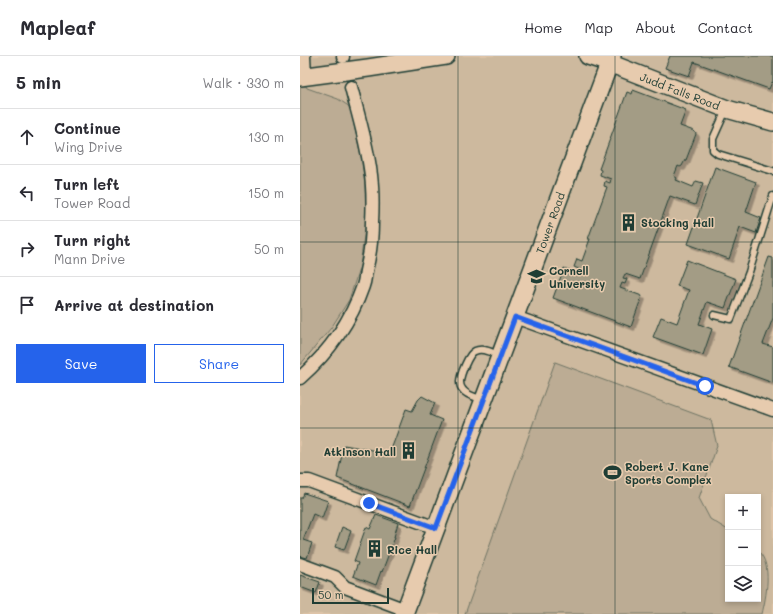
<!DOCTYPE html>
<html lang="en">
<head>
<meta charset="utf-8">
<style>
	:root { --surface:#fff; --page:#f2f2f3; --text:#2b2b33; --muted:#7c7c81; --line:#e1e1e2; --accent:#2563eb }
	body { margin:0; font-family:Mali,sans-serif; background:var(--page); color:var(--text) }
	.controls { position:absolute; right:12px; bottom:12px; display:grid; overflow:hidden; border-radius:0px; box-shadow:0 2px 6px #0003 }
	.controls button { width:36px; height:36px; display:grid; place-items:center; padding:0; border:0; border-bottom:1px solid var(--line); background:var(--surface); color:var(--text); font:20px sans-serif }
	.scale { position:absolute; left:12px; bottom:10px; width:77px; box-sizing:border-box; padding-left:4px; border:2px solid #1f3d34; border-top:0; font-size:11px; line-height:14px; white-space:nowrap; color:#1f3d34; -webkit-text-stroke:3px #e7cbae; paint-order:stroke }
	.stop { position:absolute; width:12px; height:12px; margin:-9px; border:3px solid #2563eb; border-radius:50%; background:#fff }
	.stop.end { background:#2563eb; border-color:#fff; box-shadow:0 1px 4px #0008 }
	.list { margin:0; padding:0; list-style:none }
	h2 { display:flex; justify-content:space-between; align-items:center; height:52px; margin:0; padding:0 16px; font-size:17px }
	h2 small { font-size:13px; font-weight:400; color:var(--muted) }
	.list li { display:grid; grid-template-columns:26px 1fr auto; gap:12px; align-items:center; box-sizing:border-box; height:56px; padding:0 16px; border-top:1px solid var(--line) }
	.list b { display:block; font-size:15px; white-space:nowrap }
	.list p { margin:0; font-size:13px; white-space:nowrap; color:var(--muted) }
	.list em { font-size:13px; font-style:normal; color:var(--muted) }
	.actions { display:flex; gap:8px; padding:12px 16px }
	.actions a { flex:1; padding:9px 0; border:1px solid var(--accent); border-radius:0px; text-align:center; font-size:14px; color:var(--accent) }
	.actions .main { background:var(--accent); color:#fff }
	.icon { flex:none; width:22px; height:22px; fill:none; stroke:currentColor; stroke-width:2; stroke-linecap:round; stroke-linejoin:round }
	.map { position:relative; flex:none; width:473px; height:558px; overflow:hidden }
	header { display:flex; align-items:center; gap:24px; box-sizing:border-box; height:56px; padding:0 20px; background:var(--surface); border-bottom:1px solid var(--line) }
	header strong { font-size:19px }
	nav { display:flex; gap:22px; margin-inline-start:auto; font-size:14px }
	main { display:flex }
	aside { flex:1; background:var(--surface) }
	.map>svg:first-child { display:block }
	.built { fill:#cdb99e; fill-rule:evenodd }
	.green { fill:#bcac94; stroke:#6e7464 }
	.building { fill:#a39c85; stroke:#1f3d34; filter:url(#shadow) }
	.lines { fill:none; stroke-linecap:round; stroke-linejoin:round }
	.lane-casing { stroke:#1f3d34; stroke-width:9 }
	.street-casing { stroke:#1f3d34; stroke-width:15 }
	.secondary-casing { stroke:#1f3d34; stroke-width:20 }
	.lane { stroke:#e7cbae; stroke-width:6 }
	.street { stroke:#e7cbae; stroke-width:12 }
	.secondary { stroke:#e7cbae; stroke-width:17 }
	.route { stroke:#2563eb; stroke-width:5 }
	.grid { fill:none; stroke:#1f3d34; stroke-width:1; stroke-opacity:0.55 }
	.labels { text-anchor:middle; dominant-baseline:central; stroke-width:3; stroke-linejoin:round; paint-order:stroke }
	.street-label { font-size:11px; fill:#1f3d34; stroke:#e7cbae }
	.poi-label { font-size:11px; font-weight:bold; fill:#1f3d34; stroke:#e7cbae; text-anchor:start }
</style>
</head>
<body>
<header>
<strong>Mapleaf</strong>
<nav><a>Home</a><a>Map</a><a>About</a><a>Contact</a></nav>
</header>
<main>
<aside>
<h2>5 min<small>Walk · 330 m</small></h2>
<ul class="list">
<li><svg class="icon" aria-label="ahead" viewBox="0 0 24 24"><path d="M12 20V5M6 11l6-6 6 6"/></svg><div><b>Continue</b><p>Wing Drive</p></div><em>130 m</em></li>
<li><svg class="icon" aria-label="left" viewBox="0 0 24 24"><path d="M17 20v-9H6M10 6l-5 5 5 5"/></svg><div><b>Turn left</b><p>Tower Road</p></div><em>150 m</em></li>
<li><svg class="icon" aria-label="right" viewBox="0 0 24 24"><path d="M7 20v-9h11M14 6l5 5-5 5"/></svg><div><b>Turn right</b><p>Mann Drive</p></div><em>50 m</em></li>
<li><svg class="icon" aria-label="arrive" viewBox="0 0 24 24"><path d="M6 21V4h12l-3 4 3 4H6"/></svg><div><b>Arrive at destination</b></div></li>
</ul>
<div class="actions"><a class="main">Save</a><a>Share</a></div>
</aside>
<div class="map">
<svg width="473" height="558" viewBox="0 0 473 558">
	<defs>
		<filter id="shadow"><feDropShadow dx="3.5" dy="3.5" stdDeviation="0" flood-color="#0004"/></filter>
	</defs>
	<rect width="100%" height="100%" fill="#dfc5a9"/>
	<filter id="ink" filterUnits="userSpaceOnUse"><feTurbulence type="fractalNoise" baseFrequency=".025" numOctaves="2"/><feDisplacementMap in="SourceGraphic" scale="8" xChannelSelector="R" yChannelSelector="G"/><feConvolveMatrix kernelMatrix="1 2 1 2 8 2 1 2 1" color-interpolation-filters="sRGB"/></filter>
	<g filter="url(#ink)">
		<!-- built -->
		<path class="built" d="M0,0H473V558H0ZM428,441H458V543H428Z"/>
		<!-- green -->
		<path class="green" d="M0,30H6L7,32L38,43L50,51L61,100L65,129L66,164L60,210L49,244L31,272L0,309Z
			M255,306L411,364L417,390L399,442L410,463L428,474V543H458V495C473,508 466,541 462,558H165Z"/>
		<!-- building -->
		<path class="building" d="M370,0H473V27L472,26L469,33L394,6L389,20L365,12Z
			M333,34L386,54L380,70L394,75L395,76L396,78L386,104H385L382,110L380,111L378,110L374,120L377,122L376,124L393,131L396,125L403,127L395,149L370,140L340,223L325,218L323,222L327,223L325,228L322,227L320,232L342,240L331,271L253,242L264,212L280,218L281,214L274,211L277,203L282,205L290,183H288L307,131L304,130L305,125L310,127L311,123L300,119L301,114L299,113L327,36L332,38Z
			M415,111L456,126L446,156L461,162L456,177L440,171L429,203L388,188Z
			M469,201L473,202V262L463,288L473,291V327L429,311Z
			M387,204L436,223L425,252L407,246L399,268L412,273L403,299L353,281L361,261L377,267L389,234L377,230Z
			M122,340L135,347L130,359L142,364L110,450L37,422L44,389L84,396L90,395L92,391L106,353L112,355L118,344Z
			M4,437L28,445L22,462L13,458L3,484L12,487L7,502L0,500V442H2Z
			M76,459L98,467L94,481H95L82,516L81,515L76,529L53,520L58,507L54,505L66,471L70,473Z
			M42,471L51,475L44,494L35,491Z
			M0,519L20,526L16,537L0,531Z"/>
		<g class="lines">
			<defs>
				<path id="lane" d="M426,54L413,83V94L418,98L473,115
					M414,259L431,263L449,216L473,140
					M183,344C177,341 167,340 163,334C161,332 160,329 160,326C160,319 169,297 175,295C183,291 192,297 199,299"/>
				<path id="street" d="M4,0L5,20
					M43,0V1
					M215,261L473,354
					M0,322C28,297 51,265 63,230C65,225 65,220 66,215C70,199 72,183 72,166C73,148 73,130 70,112C66,84 58,58 51,31
					M0,425H9L136,472
					M0,508L35,521L45,531L106,554"/>
				<path id="secondary" d="M288,0L309,7L427,53L473,66
					M0,21L68,12L146,0
					M104,558L312,0"/>
			</defs>
			<!-- lane casing -->
			<use href="#lane" class="lane-casing"/>
			<!-- street casing -->
			<use href="#street" class="street-casing"/>
			<!-- secondary casing -->
			<use href="#secondary" class="secondary-casing"/>
			<!-- lane -->
			<use href="#lane" class="lane"/>
			<!-- street -->
			<use href="#street" class="street"/>
			<!-- secondary -->
			<use href="#secondary" class="secondary"/>
		</g>
	</g>
	<g class="lines" filter="url(#ink)">
		<!-- route -->
		<path class="route" d="M69,447L136,472L215,261L405,330"/>
	</g>
	<!-- grid -->
	<path class="grid" d="M158,0V558M315,0V558M0,186H473M0,372H473"/>
	<!-- icons -->
	<defs>
		<symbol id="building-bare" viewBox="-9 -9 18 18"><path d="M-4-6H4V6H1V3H-1V6H-4ZM-2.5-4.3h1.7v1.8h-1.7ZM.8-4.3h1.7v1.8H.8ZM-2.5-1h1.7V.8h-1.7ZM.8-1h1.7V.8H.8Z" fill="#1f3d34" stroke="#e7cbae" stroke-width="2.5" paint-order="stroke"/></symbol>
		<symbol id="university-bare" viewBox="-9 -9 18 18"><path d="M0-5L7-2L0 1L-7-2ZM-4 1L0 2.5L4 1V4Q0 6-4 4Z" fill="#1f3d34" stroke="#e7cbae" stroke-width="2.5" paint-order="stroke"/></symbol>
		<symbol id="stadium-bare" viewBox="-9 -9 18 18"><path d="M0-5a6.5 5 0 1 0 0 10a6.5 5 0 1 0 0-10ZM-3.5-1.8h7v3.6h-7Z" fill="#1f3d34" stroke="#e7cbae" stroke-width="2.5" paint-order="stroke"/></symbol>
	</defs>
	<g fill-rule="evenodd">
		<use href="#building-bare" x="316" y="154" width="25" height="25"/>
		<use href="#university-bare" x="224" y="208" width="25" height="25"/>
		<use href="#building-bare" x="96" y="382" width="25" height="25"/>
		<use href="#stadium-bare" x="300" y="404" width="25" height="25"/>
		<use href="#building-bare" x="62" y="480" width="25" height="25"/>
	</g>
	<g class="labels">
		<!-- street labels -->
		<g class="street-label">
			<text transform="translate(380 35) rotate(21)">Judd Falls Road</text>
			<text transform="translate(250 167) rotate(-70)">Tower Road</text>
		</g>
		<!-- poi labels -->
		<g class="poi-label">
			<text x="341" y="166">Stocking Hall</text>
			<text x="249" y="214">Cornell<tspan x="249" dy="13">University</tspan></text>
			<text x="96" y="395" text-anchor="end">Atkinson Hall</text>
			<text x="325" y="410">Robert J. Kane<tspan x="325" dy="13">Sports Complex</tspan></text>
			<text x="87" y="493">Rice Hall</text>
		</g>
	</g>
</svg>
<div class="controls">
<button>+</button>
<button>−</button>
<button><svg class="icon" aria-label="layers" viewBox="0 0 24 24"><path d="M12 4l9 5-9 5-9-5zM3 14l9 5 9-5"/></svg></button>
</div>
<div class="scale">50 m</div>
<div class="stop" style="left:405px;top:330px"></div>
<div class="stop end" style="left:69px;top:447px"></div>
</div>
</main>
</body>
</html>
